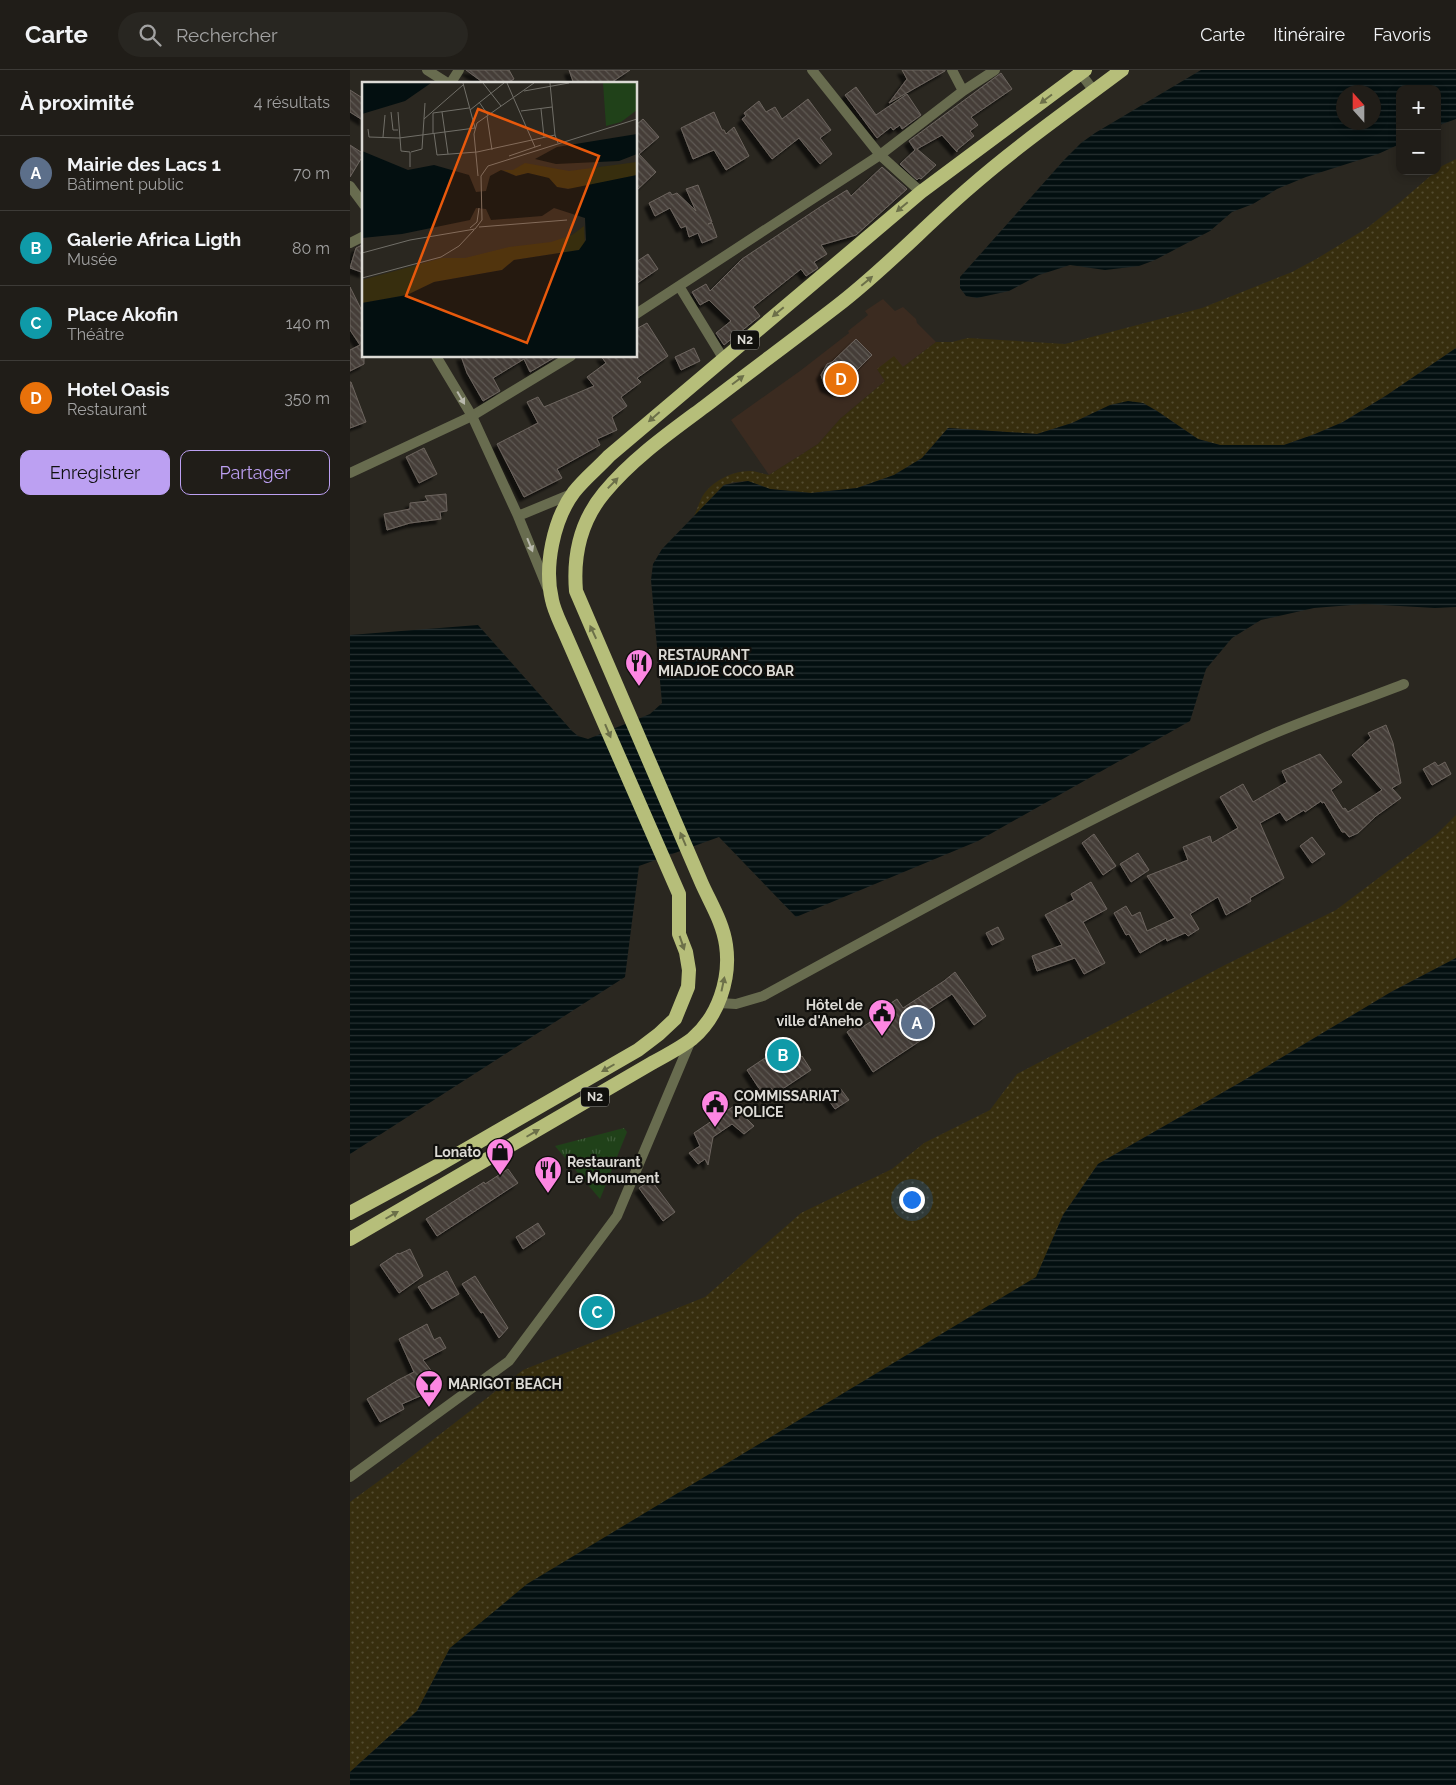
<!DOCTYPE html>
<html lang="fr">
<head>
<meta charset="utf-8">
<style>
	:root { --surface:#201d18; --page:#282621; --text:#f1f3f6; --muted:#a2a2a2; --line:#3d3b37; --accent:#bca0f2 }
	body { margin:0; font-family:Raleway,sans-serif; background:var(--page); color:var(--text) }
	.controls { position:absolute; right:15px; top:15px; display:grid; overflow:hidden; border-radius:10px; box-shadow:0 2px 8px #0003 }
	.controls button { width:45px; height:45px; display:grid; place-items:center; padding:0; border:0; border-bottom:1px solid var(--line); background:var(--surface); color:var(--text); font:25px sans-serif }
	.compass { position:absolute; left:986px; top:15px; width:45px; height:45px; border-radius:50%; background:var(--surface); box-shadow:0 2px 8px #0003; rotate:339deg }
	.you { position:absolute; left:561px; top:1129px; width:18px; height:18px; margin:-12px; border:4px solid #fff; border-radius:50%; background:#1a73e8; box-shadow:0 0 0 8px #1a73e833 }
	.badge { display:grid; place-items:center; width:32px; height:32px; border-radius:50%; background:var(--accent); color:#fff; font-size:16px; font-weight:700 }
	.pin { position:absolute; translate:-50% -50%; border:2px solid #fff; box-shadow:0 1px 5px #0006 }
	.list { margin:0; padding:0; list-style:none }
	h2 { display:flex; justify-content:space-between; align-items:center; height:65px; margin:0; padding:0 20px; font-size:21px }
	h2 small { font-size:16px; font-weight:400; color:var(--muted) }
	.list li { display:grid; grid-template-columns:32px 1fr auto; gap:15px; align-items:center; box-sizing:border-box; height:75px; padding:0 20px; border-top:1px solid var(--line) }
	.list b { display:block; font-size:19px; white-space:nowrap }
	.list p { margin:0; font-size:16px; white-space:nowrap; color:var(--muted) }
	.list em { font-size:16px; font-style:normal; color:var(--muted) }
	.actions { display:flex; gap:10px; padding:15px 20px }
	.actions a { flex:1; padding:11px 0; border:1px solid var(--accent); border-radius:10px; text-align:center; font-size:18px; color:var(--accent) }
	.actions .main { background:var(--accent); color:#111 }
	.icon { flex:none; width:28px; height:28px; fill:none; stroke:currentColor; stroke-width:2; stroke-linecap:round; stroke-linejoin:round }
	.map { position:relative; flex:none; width:1106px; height:1715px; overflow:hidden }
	header { display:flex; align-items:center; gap:30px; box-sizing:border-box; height:70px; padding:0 25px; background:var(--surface); border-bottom:1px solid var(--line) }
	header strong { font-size:24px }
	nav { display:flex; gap:28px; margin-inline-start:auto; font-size:18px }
	.search { width:350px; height:45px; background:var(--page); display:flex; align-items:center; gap:12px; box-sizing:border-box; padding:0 18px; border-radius:28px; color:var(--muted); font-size:19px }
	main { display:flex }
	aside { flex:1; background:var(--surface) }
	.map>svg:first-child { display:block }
	.commercial { fill:#3b2b20 }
	.sand { fill:url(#sand-dots) }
	.park { fill:url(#park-tufts) }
	.water { fill:url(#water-rules); fill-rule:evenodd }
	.building { fill:url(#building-back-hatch); stroke:#6d655f; filter:url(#shadow) }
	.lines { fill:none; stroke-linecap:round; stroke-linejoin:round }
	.minor { stroke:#686c4f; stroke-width:10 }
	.tertiary { stroke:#686c4f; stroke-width:10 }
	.trunk { stroke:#b6be7a; stroke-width:14 }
	.oneway { fill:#6c7049 }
	.oneway2 { fill:#b9b9ad }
	.labels { text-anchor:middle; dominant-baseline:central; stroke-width:4.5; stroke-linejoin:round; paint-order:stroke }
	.shield { fill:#11100d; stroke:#9f9d99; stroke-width:1 }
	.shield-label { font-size:12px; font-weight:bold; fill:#dcdad5 }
	.poi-label { font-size:14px; font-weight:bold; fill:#dcdad5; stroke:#11100d; text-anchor:start }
	.inset-road { fill:none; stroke:#716f68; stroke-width:1 }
	.view { fill:#e8590c; fill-opacity:0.15; stroke:#e8590c; stroke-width:2.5 }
	.inset-edge { fill:none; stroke:#dcdad5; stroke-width:2.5 }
</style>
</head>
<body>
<header>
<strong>Carte</strong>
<div class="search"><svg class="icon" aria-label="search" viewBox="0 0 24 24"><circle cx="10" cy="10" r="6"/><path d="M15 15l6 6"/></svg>Rechercher</div>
<nav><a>Carte</a><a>Itinéraire</a><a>Favoris</a></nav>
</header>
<main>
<aside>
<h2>À proximité<small>4 résultats</small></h2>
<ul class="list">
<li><span class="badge" style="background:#5c6f8a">A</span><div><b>Mairie des Lacs 1</b><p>Bâtiment public</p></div><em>70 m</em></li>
<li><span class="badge" style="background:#0f9aa8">B</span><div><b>Galerie Africa Ligth</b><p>Musée</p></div><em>80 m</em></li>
<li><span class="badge" style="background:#0f9aa8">C</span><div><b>Place Akofin</b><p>Théâtre</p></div><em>140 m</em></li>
<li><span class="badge" style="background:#e8710a">D</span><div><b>Hotel Oasis</b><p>Restaurant</p></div><em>350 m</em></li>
</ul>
<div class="actions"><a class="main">Enregistrer</a><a>Partager</a></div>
</aside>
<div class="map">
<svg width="1106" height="1715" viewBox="0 0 1106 1715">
	<defs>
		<pattern id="sand-dots" width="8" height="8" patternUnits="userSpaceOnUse" patternTransform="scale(1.25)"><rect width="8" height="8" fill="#372e0e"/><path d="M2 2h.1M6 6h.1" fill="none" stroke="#534c30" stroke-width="1.8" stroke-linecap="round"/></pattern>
		<pattern id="park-tufts" width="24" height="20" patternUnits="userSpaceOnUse" patternTransform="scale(1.25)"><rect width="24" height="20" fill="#204119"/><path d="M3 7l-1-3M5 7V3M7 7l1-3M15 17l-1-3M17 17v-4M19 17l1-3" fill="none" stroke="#405c3a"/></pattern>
		<pattern id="water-rules" width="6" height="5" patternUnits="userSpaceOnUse" patternTransform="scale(1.25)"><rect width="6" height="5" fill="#030f10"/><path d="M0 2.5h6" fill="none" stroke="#273132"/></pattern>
		<pattern id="building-back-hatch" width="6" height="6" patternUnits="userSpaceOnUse" patternTransform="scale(1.25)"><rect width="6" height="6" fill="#453e38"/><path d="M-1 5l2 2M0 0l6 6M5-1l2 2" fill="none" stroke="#5f5954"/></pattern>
		<filter id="shadow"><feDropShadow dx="-4.5" dy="4.5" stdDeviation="1" flood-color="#0009"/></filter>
	</defs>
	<rect width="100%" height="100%" fill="#2a2720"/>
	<!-- commercial -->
	<path class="commercial" d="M533,229L545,241L553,237L566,249L567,253L586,272L553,297L527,299L535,311L490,349L468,374L419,405L381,350L450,301L499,263L498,261L518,245L515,241Z"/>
	<!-- sand -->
	<path class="sand" d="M1106,89V278L1037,325L993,352L965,364L934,375H870L848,369L807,341L793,333L760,335L722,353L687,364L598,358L572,388L544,405L507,418L461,423L420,419L398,411L384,412L374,415L344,446C347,440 349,433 352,427C361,412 381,401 400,401C406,401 413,404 419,405L468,374L490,349L535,311L527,299L544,286L553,297L586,272H602L618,268L715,274L852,238L942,202L968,188L1017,158L1049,133L1092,96Z
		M1106,745V888L1041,922L891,1012L748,1094L713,1145L687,1207L100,1578L67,1641L0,1702V1432L44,1400L173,1300L355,1227L451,1143L542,1099L574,1073L640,1040L667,1004L875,895L986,840L1087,764Z"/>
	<!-- park -->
	<path class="park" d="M274,1058L277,1062L250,1129L205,1076Z"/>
	<!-- water -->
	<path class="water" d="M851,0H1106V49L1087,56V19H1050V74L1028,84L956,107L927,119L903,134L882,142L860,161L805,190L789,196L755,200L720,195L689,205L659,221L627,228L616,226L610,218V207L714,90L731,73L745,63ZM994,22H1024V52H994Z
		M1106,278V537L1085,538L1014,534L964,538L911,550L882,568L856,599L840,651L628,771L446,847L369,767L289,796L275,907L0,1084V565L128,555L222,661L228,666L238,669L300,644L312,633L301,510L303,494L312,479L374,415L398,411L420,419L461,423L507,418L544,405L572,388L598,358L687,364L722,353L760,335L778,331L793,333L807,341L848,369L870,375H934L965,364L993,352L1037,325Z
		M1106,888V1715H0V1702L67,1641L100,1578L177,1514L686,1207L713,1145L748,1094L891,1012L1041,922Z"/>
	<!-- building -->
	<path class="building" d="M116,0H159L164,9L156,14H135Z
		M219,0H280L259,14H224Z
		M552,0H595V1L539,33L557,9Z
		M651,3L662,19L621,47L628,55L620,61L624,66L607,80V82L592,65L567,79L586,95L571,109L569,108L567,110L550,94L565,80L559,71Z
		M506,17L526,45L557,24L571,45L552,59L550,55L543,60L541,57L527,68L495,25Z
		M0,20L14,29V51L0,42Z
		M458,29L481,60L470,68L482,84L470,94L449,68L422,89L392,49L396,46L394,43L409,31L416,42L425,37L432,49Z
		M364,42L372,60H374L376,64L384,57L399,86L376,100L364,80L343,89L331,58Z
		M293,49L309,67L289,84L306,102L286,121V55Z
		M0,75L14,84L0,107Z
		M532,97L557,119L506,165L471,175L477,184L464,192L468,198L456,206L451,199L403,237L410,246L374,275L366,263L381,251L359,230L350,235L342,222L356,214L360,221L392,189L470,137L497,120L501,126Z
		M348,115L362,152L358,154L362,153L367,167L352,173L348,163L339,167L336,156L331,158L320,138L305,146L299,133L320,122L322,125L327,123L346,141L336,119Z
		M14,174V203L0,198L6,178Z
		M298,184L308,199L286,214V192Z
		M0,217L14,245V294L0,301V280L10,275L0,260Z
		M297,253L318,286L287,308L291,312L271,327L277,336L262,347L267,360L247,369L250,375L207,399L212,408L174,427L147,374L188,353L177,332L188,327L194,337L244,316L237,307L256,293L251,286H286V259Z
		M506,269L522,285L503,304L504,307L498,318L486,322L475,317L471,305L477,294L482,292Z
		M344,278L350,291L331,300L325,287Z
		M111,286H207L180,302L174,289L143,308L150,321L133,331L117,303Z
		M0,312H1L16,352L0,358Z
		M74,378L87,404L69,413L56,387Z
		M96,424L97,441L90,442L91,449L60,453L37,460L34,444L60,439V433L78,431L75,426Z
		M1036,655L1043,673L1051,713L1042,718L1051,728L1026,746L1008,763L999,767L995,762H992L974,732L972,733L971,731L955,742L954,740L936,751L930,742L910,753L934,808L900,828L901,831L876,845L868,827L840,844L849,859L838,866L835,863L817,871L816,868L790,883L779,864L776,865L764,843L776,836L782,846L790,842L797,861L825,848L797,806L838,790L833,777L860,766L862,773L888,758L870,727L893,714L903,732L937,712L932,701L970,684L992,712L981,720L993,739L995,738L998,742L1032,720L1002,685L1021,668L1018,663Z
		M1085,692L1088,696L1095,692L1101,704L1082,715L1073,699Z
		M744,764L766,796L753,805L732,773Z
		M962,767L975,784L962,793L950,776Z
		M788,783L799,800L781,812L770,794Z
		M741,812L757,839L733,852L755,893L734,904L725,888L687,901L682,886L712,875L695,845L724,830L721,824Z
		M648,857L654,869L642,875L636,863Z
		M605,902L636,946L624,955L602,924L558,953L570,971L523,1002L497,962L508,954L511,958L537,941L535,937L547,929L553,938L594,911Z
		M433,976L443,991L452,986L461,1000L425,1024L421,1018L412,1023L397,1000Z
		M490,1018L499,1030L485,1039L477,1028Z
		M384,1036L404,1056L394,1064L382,1054L363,1067L358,1095L355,1089L348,1094L339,1083L350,1076L344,1063Z
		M158,1099L168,1113L87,1166L76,1149L134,1112L135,1114Z
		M301,1110L325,1142L313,1151L289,1118Z
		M188,1153L195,1164L173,1179L166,1167Z
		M60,1179L73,1206L49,1223L30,1195L48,1183L49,1184Z
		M97,1201L109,1224L82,1239L68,1217Z
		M125,1206L158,1258L149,1268L133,1242L131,1243L112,1214Z
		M77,1254L84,1270L90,1267L96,1278L73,1290L93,1316L52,1334L54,1339L30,1352L17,1329L48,1310L64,1302L49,1269Z"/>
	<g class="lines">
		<!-- minor -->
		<path class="minor" d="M77,0L99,14
			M462,0L530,85L571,122
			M602,0L613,21
			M728,0L744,21
			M0,116L14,135
			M0,173L14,166
			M329,216L373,288
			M286,244L530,85L613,21L645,0
			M0,403L122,346L221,286
			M369,933L386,934L413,926C576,837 739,746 909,670C956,649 1006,633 1054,614
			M0,1407L159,1291L267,1146L341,970"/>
		<!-- tertiary -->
		<path class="tertiary" d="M100,14L109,0
			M86,286L122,346L168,446L197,517
			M168,446L224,423"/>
		<!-- trunk -->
		<path class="trunk" d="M0,1143L87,1096L288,980L309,964L325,949L338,917L339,900L336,882L329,864V824L213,559C209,550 204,540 202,530C194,497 203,450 224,422C234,409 248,398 259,386L571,122L735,0
			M0,1169L302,993C315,986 330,978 342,969C368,947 381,909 376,875C373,853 361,834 352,814L226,521C223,485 230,452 254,423C282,389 319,363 354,337C398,303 443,270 487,236C534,200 574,157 618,119C667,76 720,39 772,0"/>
	</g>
	<!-- one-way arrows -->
	<defs><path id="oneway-solid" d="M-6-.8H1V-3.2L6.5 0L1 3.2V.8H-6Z" transform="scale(1.25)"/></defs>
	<g class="oneway">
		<use href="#oneway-solid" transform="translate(696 29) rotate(143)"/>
		<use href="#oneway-solid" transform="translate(552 137) rotate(140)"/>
		<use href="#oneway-solid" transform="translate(517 211) rotate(-40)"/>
		<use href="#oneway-solid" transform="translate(428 242) rotate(140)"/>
		<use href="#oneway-solid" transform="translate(388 310) rotate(-37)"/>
		<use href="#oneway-solid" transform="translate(304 347) rotate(139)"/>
		<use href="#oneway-solid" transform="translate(263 413) rotate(-46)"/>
		<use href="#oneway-solid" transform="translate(243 562) rotate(-115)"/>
		<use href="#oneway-solid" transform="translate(258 661) rotate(67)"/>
		<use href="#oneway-solid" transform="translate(333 769) rotate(-113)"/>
		<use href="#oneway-solid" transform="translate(332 873) rotate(71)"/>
		<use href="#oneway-solid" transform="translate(373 914) rotate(-78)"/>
		<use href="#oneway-solid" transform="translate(258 998) rotate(150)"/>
		<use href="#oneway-solid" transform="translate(183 1063) rotate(-30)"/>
		<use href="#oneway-solid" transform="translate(42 1145) rotate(-30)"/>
	</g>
	<g class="oneway2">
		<use href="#oneway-solid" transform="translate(111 328) rotate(60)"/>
		<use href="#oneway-solid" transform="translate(180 475) rotate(68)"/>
	</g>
	<!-- icons -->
	<defs>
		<symbol id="restaurant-pin" viewBox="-11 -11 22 30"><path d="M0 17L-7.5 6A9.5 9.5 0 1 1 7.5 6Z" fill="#fd86e2" stroke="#11100d"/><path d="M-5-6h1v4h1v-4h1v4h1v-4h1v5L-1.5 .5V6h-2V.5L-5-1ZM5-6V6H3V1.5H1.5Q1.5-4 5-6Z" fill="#111"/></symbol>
		<symbol id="civic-pin" viewBox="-11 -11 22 30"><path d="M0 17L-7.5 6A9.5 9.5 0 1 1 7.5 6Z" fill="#fd86e2" stroke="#11100d"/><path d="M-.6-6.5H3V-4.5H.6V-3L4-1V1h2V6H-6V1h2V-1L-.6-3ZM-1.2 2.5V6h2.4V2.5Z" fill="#111"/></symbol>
		<symbol id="shop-pin" viewBox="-11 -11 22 30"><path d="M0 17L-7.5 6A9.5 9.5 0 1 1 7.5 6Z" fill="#fd86e2" stroke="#11100d"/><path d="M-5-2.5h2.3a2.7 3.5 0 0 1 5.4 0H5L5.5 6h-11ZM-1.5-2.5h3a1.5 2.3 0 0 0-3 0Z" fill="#111"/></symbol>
		<symbol id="bar-pin" viewBox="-11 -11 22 30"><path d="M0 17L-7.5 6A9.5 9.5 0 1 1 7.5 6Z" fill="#fd86e2" stroke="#11100d"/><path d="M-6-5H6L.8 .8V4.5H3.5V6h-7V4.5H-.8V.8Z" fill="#111"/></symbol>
	</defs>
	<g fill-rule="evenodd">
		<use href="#restaurant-pin" x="273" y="577" width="32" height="43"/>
		<use href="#civic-pin" x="516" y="927" width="32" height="43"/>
		<use href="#civic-pin" x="349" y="1018" width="32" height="43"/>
		<use href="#shop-pin" x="134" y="1066" width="32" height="43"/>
		<use href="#restaurant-pin" x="182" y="1084" width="32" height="43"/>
		<use href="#bar-pin" x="63" y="1298" width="32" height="43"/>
	</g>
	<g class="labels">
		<!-- shield labels -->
		<g class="shield">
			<rect x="381" y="260.5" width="28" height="19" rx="4"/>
			<rect x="231" y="1017.5" width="28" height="19" rx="4"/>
		</g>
		<g class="shield-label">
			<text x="395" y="270">N2</text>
			<text x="245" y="1027">N2</text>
		</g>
		<!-- poi labels -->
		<g class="poi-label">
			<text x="308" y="585">RESTAURANT<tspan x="308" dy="16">MIADJOE COCO BAR</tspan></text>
			<text x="513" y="935" text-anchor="end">Hôtel de<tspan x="513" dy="16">ville d'Aneho</tspan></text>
			<text x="384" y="1026">COMMISSARIAT<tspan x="384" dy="16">POLICE</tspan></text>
			<text x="131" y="1082" text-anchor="end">Lonato</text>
			<text x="217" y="1092">Restaurant<tspan x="217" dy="16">Le Monument</tspan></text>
			<text x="98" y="1314">MARIGOT BEACH</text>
		</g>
	</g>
	<!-- overview -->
	<g transform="translate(12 12)">
		<rect width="275" height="275" fill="#2a2720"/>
		<path d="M275,80V93L210,107L195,105L185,96L166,91L154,94L141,88L135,90L138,88H151L163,81L207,89ZM222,144L223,162L217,168L152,178L140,188L72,200L45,213L0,221V198L80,176H103L147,165L189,160L210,153Z" fill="#372e0e"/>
		<path d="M241,1H275V28L259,40L244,44Z" fill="#204119"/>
		<path d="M0,1H69L43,19L0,32ZM275,52V72L257,79L194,82L173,77L195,65ZM0,69L46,88L72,83L107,93L114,110L124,109L128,94L139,88L154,94L166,91L187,96L195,105L206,107L275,93V274H0V221L45,213L72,200L140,188L152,178L217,168L224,158L223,136L192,126L180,134L129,138L124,127L114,126L108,138L40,152L0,156Z" fill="#030f10"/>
		<path class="inset-road" d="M121,1L139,24M145,1L173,65M188,1L193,53L196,61M162,9L207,1M117,20L126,33M179,27L182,55M108,28L142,1M159,29L190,25M29,30L31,48H36M36,30L39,69L48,70V85M80,30L86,72M125,34L130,68M62,37L101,3M6,47L7,55L37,56L113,46L101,1M71,51V31L107,26M72,51L75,73L115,70L193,53M21,55L23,33M49,70L60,67L63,21M147,74L179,63M116,94L112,52L115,41L172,1M117,145L205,138M108,146L115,140L117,126M0,171L48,158L113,147L120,138L119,94L126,84L275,37M0,196L79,175L97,164L112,148"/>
		<path class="view" d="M116,27L237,74L165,261L44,214Z"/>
		<rect width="275" height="275" class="inset-edge"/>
	</g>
</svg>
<div class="controls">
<button>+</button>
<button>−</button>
</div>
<svg class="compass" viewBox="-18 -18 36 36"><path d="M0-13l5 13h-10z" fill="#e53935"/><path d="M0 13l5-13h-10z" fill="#a2a2a2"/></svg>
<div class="you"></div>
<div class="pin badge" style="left:567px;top:953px;background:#5c6f8a">A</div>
<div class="pin badge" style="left:433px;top:985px;background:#0f9aa8">B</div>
<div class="pin badge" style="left:247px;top:1242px;background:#0f9aa8">C</div>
<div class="pin badge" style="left:491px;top:309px;background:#e8710a">D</div>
</div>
</main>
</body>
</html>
